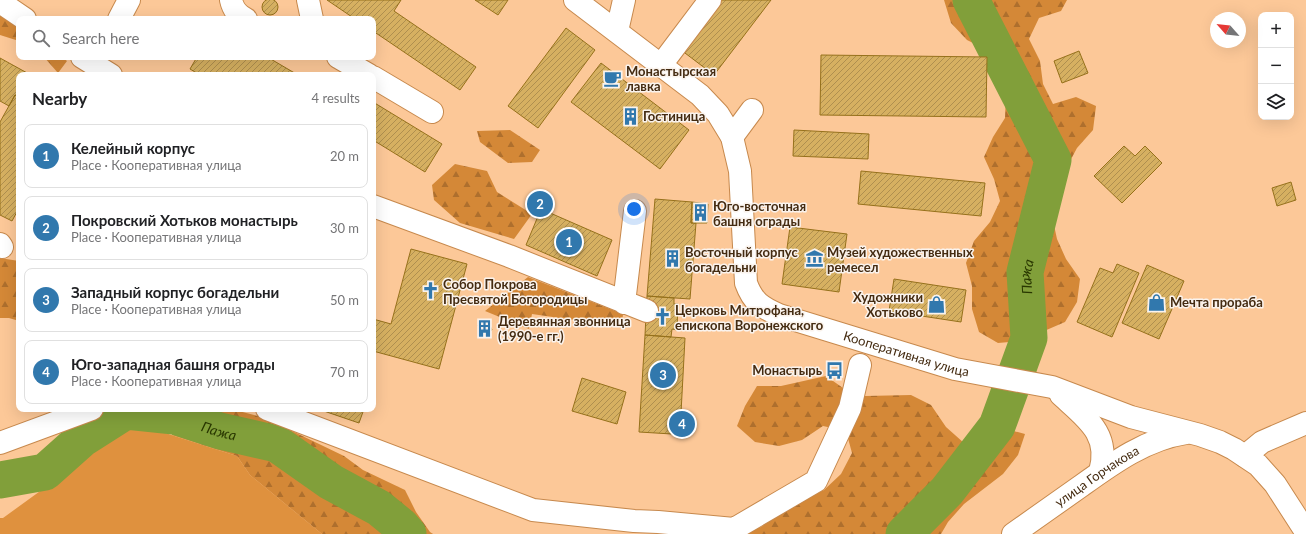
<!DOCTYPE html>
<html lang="en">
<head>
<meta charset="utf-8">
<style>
	:root { --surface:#fff; --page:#f2f2f2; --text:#202124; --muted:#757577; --line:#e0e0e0; --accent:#3178ad }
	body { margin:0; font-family:Lato,sans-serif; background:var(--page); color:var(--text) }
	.controls { position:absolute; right:12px; top:12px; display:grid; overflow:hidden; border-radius:8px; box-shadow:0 4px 16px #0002 }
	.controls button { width:36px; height:36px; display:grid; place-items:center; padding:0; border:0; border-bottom:1px solid var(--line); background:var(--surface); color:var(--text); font:20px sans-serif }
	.compass { position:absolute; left:1210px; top:12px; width:36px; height:36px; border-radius:50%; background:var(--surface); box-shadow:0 4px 16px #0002; rotate:297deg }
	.you { position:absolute; left:634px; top:209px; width:14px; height:14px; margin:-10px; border:3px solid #fff; border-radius:50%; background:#1a73e8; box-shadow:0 0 0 6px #1a73e833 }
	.badge { display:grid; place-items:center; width:26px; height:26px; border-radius:50%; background:var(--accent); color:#fff; font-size:13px; font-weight:700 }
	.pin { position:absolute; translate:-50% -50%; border:2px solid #fff; box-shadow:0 1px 4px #0006 }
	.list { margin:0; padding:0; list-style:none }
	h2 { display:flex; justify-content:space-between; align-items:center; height:52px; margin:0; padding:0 16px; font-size:17px }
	h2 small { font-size:13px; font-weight:400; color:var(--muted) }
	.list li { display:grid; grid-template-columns:26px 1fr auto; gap:12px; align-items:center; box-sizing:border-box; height:64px; margin:0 8px 8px; padding:0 8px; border:1px solid var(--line); border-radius:8px }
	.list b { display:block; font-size:15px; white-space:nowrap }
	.list p { margin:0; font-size:13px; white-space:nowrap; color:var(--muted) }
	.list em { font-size:13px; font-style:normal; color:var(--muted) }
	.icon { flex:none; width:22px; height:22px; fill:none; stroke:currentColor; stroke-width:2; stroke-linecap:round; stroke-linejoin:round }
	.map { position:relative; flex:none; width:1306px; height:534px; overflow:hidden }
	.search { position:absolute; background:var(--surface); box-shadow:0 4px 16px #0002; left:16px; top:16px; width:360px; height:44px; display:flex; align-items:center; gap:10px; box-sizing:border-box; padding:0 14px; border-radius:8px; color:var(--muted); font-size:15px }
	.panel { position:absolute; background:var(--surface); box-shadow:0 4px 16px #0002; left:16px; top:72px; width:360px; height:340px; border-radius:8px }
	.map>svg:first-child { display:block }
	.grass { fill:#df913e }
	.forest { fill:url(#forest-firs) }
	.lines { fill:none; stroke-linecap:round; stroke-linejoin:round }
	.river { stroke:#819f3a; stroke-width:37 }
	.building { fill:url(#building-hatch); stroke:#96711b }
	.minor-casing { stroke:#c7894d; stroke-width:24 }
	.major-casing { stroke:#c7894d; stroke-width:24 }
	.minor { stroke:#fff; stroke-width:22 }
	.major { stroke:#fff; stroke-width:22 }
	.labels { text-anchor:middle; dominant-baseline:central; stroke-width:3; stroke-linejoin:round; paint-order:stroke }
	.poi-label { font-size:13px; font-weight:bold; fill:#442b11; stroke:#faf3ed; text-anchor:start }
	.street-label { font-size:13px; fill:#442b11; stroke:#faf3ed }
	.water-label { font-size:14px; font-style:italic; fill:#293700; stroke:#faf3ed }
</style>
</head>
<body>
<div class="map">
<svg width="1306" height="534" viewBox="0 0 1306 534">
	<defs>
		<pattern id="forest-firs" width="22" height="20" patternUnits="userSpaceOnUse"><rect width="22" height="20" fill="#d48837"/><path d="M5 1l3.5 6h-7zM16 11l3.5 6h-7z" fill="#ae6f2d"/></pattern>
		<pattern id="building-hatch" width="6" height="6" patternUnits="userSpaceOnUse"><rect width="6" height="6" fill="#d6b061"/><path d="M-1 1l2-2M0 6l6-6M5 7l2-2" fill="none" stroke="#af8f4f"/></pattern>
	</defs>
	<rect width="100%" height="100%" fill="#fcc898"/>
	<!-- grass -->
	<path class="grass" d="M134,423L237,456L250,475L322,534H0V518H3Z"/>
	<!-- forest -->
	<path class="forest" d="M944,0H1067L1061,11L1039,18L1029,39L1040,61L1043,84L1053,104L1076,97L1096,106L1093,130L1077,148L1053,193L1052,216L1057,239L1066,259L1080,279L1077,302L1065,322L1021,341L998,343L979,332L972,309V286L966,263L974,241L990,222L1000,201L994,179L984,157L993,137L1005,118L1006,93L1002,71L989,51L967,40L951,23Z
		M0,13L19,26V41L0,35Z
		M44,57H62L67,61L58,73Z
		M510,130L540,150L532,162L508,163L480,142L477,131Z
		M455,164L487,171L497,192L532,214L514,239L460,223L434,200L432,185Z
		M0,258L19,261V321L9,318H0Z
		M528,277L623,314L622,327L532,314L529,329L485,311Z
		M826,376L843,388L865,396L911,395L931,405L946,427L964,443L1010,430L1025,434L1018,455L1003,474L964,504L948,522L941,534H741L761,527L798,502L824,490L841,474L852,453L846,431L823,426L802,440L779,446L755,442L737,426L745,406L757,386H781Z
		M183,409H231L265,418L344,456L363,470L405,490L416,512L430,532L433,534H322L250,475L237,456L172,435L177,412Z"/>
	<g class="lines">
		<!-- river -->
		<g class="river">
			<path id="s1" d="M0,480L45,472L82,439L126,411L174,416L220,431L277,444L331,482L379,508L401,526L408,534"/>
			<path id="s2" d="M904,534L947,491L997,426L1029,338L1025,272L1053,160L971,0"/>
		</g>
	</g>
	<!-- building -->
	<path class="building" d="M262 7a8 8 0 1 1 16 0a8 8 0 1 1-16 0Z
		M327,0H401L394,11L476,67L460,90L373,31V19H355Z
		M475,0H508L498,15Z
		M719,0H771L714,75L681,50Z
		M566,28L595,50L538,128L508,106Z
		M1079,51L1088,73L1062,83L1054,61Z
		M821,55L987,57L986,117L820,115Z
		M197,57H270L269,58L298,75H200L190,69Z
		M0,58L29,74L19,75V97L15,95L9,106L0,101Z
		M601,63L689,130L660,169L571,102Z
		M15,95L19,97V208L12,221L0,215V122Z
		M373,102L442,144L425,172L373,140Z
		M794,130L869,134L868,159L793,156Z
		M1124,146L1135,156L1145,146L1162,163L1122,203L1094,176Z
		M861,171L985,183L981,216L858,204Z
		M1291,182L1296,200L1277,206L1272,188Z
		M655,199L692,202L691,223H696L690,299L647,296Z
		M692,202L708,204L707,223H691Z
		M541,209L612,240L597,276L526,245Z
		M790,227L847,234L839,292L782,284Z
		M411,249L467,264L439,369L373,351V319L391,324Z
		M1117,264L1139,273L1112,337L1077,322L1100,268L1113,273Z
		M1147,265L1184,281L1159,339L1122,323Z
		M894,279L966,290L961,322L889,311Z
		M647,296L674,298V304H678L677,330L672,329L671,337L645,335Z
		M488,321L492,330L482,335L478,325Z
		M645,335L685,338L681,413H673L672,434L639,432Z
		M582,378L626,392L617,424L572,411Z
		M318,409H364L359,423Z
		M673,413L691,414L690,435L672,434Z"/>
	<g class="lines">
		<defs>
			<path id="minor" d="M231,0C233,9 237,15 246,19
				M308,0L312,19
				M0,2L25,19
				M119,19L129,0
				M617,31L624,0
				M82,57L111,75
				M338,57L369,75
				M661,65L710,0
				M373,77L432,112
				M732,137L752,110
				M373,206L509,256L647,311
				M0,244L2,247
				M624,303L635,211
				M267,409L533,510L634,521L658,522L734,529L816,481L850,408L860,365
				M0,443L92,409
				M1245,456L1262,442L1306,423"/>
			<g id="major">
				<path id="s3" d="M575,0L700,95L718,114L732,137L740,171L746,283C753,302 761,307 779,315L955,369L1052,387L1131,417L1200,435L1220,442L1234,449L1258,465L1275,484L1306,532"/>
				<path d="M1061,395C1086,418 1111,434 1100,472"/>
				<path id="s4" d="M1013,534C1036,518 1058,502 1081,486C1113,463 1146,439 1186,433"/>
			</g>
		</defs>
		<!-- minor casing -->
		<use href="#minor" class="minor-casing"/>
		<!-- major casing -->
		<use href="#major" class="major-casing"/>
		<!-- minor -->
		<use href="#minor" class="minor"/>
		<!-- major -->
		<use href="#major" class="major"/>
	</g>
	<!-- icons -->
	<defs>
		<symbol id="cafe-bare" viewBox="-9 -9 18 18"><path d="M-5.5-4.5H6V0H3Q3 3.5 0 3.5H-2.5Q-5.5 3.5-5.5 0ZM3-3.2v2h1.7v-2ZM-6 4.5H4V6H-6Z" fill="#3178ad" stroke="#faf3ed" stroke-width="2.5" paint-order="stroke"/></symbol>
		<symbol id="building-bare" viewBox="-9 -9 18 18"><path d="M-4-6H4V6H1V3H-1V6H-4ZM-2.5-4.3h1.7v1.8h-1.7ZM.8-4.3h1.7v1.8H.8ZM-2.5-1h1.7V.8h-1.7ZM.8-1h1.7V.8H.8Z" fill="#3178ad" stroke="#faf3ed" stroke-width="2.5" paint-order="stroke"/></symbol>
		<symbol id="museum-bare" viewBox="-9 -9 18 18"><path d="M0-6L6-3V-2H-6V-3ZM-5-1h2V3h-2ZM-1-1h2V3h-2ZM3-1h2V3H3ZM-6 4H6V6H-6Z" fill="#3178ad" stroke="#faf3ed" stroke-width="2.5" paint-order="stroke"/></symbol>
		<symbol id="church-bare" viewBox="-9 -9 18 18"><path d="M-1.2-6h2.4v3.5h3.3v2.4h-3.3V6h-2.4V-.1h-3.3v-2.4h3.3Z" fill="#3178ad" stroke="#faf3ed" stroke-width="2.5" paint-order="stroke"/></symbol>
		<symbol id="shop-bare" viewBox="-9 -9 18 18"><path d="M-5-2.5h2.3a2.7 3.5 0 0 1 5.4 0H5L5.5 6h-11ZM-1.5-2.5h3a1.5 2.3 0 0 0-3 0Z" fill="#3178ad" stroke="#faf3ed" stroke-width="2.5" paint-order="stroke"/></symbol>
		<symbol id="bus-bare" viewBox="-9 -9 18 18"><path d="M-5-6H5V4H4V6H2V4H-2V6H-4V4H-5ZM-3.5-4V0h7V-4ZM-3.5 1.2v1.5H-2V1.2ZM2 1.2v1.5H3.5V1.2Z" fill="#3178ad" stroke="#faf3ed" stroke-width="2.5" paint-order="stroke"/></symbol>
	</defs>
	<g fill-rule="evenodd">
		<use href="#cafe-bare" x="600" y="66" width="25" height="25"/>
		<use href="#building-bare" x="618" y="104" width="25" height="25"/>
		<use href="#building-bare" x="688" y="200" width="25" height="25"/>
		<use href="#building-bare" x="660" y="246" width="25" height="25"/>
		<use href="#museum-bare" x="802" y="246" width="25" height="25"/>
		<use href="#church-bare" x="418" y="278" width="25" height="25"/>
		<use href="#shop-bare" x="1144" y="290" width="25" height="25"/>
		<use href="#shop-bare" x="924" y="292" width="25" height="25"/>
		<use href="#church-bare" x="650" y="304" width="25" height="25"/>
		<use href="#building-bare" x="472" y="316" width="25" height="25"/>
		<use href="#bus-bare" x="822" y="358" width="25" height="25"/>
	</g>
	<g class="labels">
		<!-- poi labels -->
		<g class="poi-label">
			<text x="626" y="71">Монастырская<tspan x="626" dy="15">лавка</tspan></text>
			<text x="643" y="116">Гостиница</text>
			<text x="713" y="206">Юго-восточная<tspan x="713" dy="15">башня ограды</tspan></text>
			<text x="685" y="252">Восточный корпус<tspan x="685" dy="15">богадельни</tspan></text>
			<text x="827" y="252">Музей художественных<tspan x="827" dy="15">ремесел</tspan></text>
			<text x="443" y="284">Собор Покрова<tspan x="443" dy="15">Пресвятой Богородицы</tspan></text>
			<text x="923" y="297" text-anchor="end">Художники<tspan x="923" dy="15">Хотьково</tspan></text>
			<text x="1170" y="302">Мечта прораба</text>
			<text x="675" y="310">Церковь Митрофана,<tspan x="675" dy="15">епископа Воронежского</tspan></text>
			<text x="498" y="321">Деревянная звонница<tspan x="498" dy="15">(1990-е гг.)</tspan></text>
			<text x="822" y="370" text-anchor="end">Монастырь</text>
		</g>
		<!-- street labels -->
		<g class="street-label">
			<text stroke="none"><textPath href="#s3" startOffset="538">Кооперативная улица</textPath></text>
			<text stroke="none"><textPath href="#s4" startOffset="102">улица Горчакова</textPath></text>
		</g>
		<!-- water labels -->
		<g class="water-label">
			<text stroke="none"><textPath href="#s2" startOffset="298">Пажа</textPath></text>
			<text stroke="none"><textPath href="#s1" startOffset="243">Пажа</textPath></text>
		</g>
	</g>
</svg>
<div class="controls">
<button>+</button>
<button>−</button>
<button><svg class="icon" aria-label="layers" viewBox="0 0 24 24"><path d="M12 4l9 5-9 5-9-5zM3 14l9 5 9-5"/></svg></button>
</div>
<svg class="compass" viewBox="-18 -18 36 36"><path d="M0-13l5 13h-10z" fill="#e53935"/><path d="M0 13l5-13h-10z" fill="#757577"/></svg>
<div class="you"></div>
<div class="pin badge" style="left:569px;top:242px">1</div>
<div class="pin badge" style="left:540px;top:204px">2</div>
<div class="pin badge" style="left:663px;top:375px">3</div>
<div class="pin badge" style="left:682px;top:424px">4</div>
<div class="search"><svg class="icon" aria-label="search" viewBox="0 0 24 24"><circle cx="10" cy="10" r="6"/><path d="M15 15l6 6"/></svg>Search here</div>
<section class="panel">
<h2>Nearby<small>4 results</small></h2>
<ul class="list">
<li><span class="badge">1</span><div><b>Келейный корпус</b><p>Place · Кооперативная улица</p></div><em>20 m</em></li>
<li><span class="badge">2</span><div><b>Покровский Хотьков монастырь</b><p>Place · Кооперативная улица</p></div><em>30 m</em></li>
<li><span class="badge">3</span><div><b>Западный корпус богадельни</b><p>Place · Кооперативная улица</p></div><em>50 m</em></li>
<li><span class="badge">4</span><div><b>Юго-западная башня ограды</b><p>Place · Кооперативная улица</p></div><em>70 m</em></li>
</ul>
</section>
</div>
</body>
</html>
